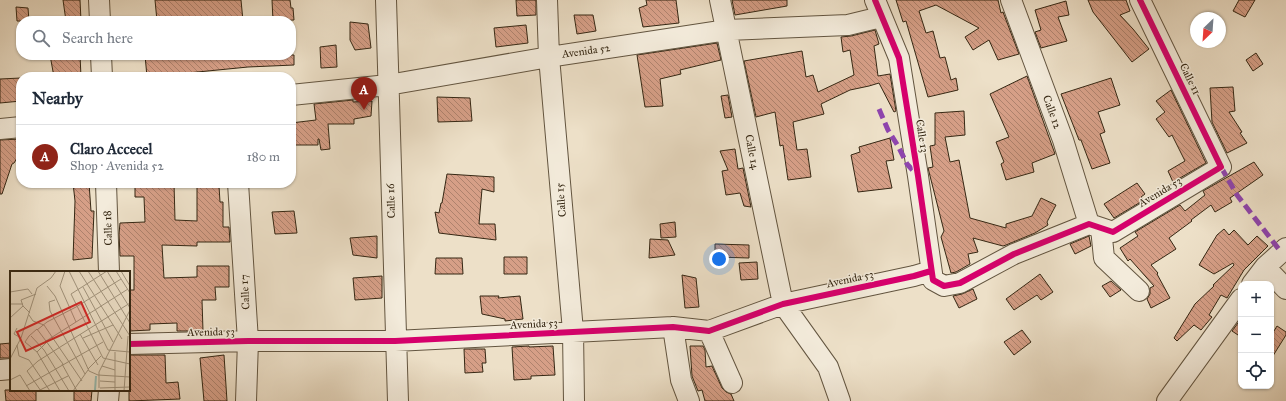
<!DOCTYPE html>
<html lang="en">
<head>
<meta charset="utf-8">
<style>
	:root { --surface:#fff; --page:#f2f2f3; --text:#1f2937; --muted:#747a83; --line:#e0e1e3; --accent:#8f2418 }
	body { margin:0; font-family:"IM FELL Great Primer",serif; background:var(--page); color:var(--text) }
	.controls { position:absolute; right:12px; bottom:12px; display:grid; overflow:hidden; border-radius:8px; box-shadow:0 1px 3px #0004 }
	.controls button { width:36px; height:36px; display:grid; place-items:center; padding:0; border:0; border-bottom:1px solid var(--line); background:var(--surface); color:var(--text); font:20px sans-serif }
	.compass { position:absolute; left:1190px; top:12px; width:36px; height:36px; border-radius:50%; background:var(--surface); box-shadow:0 1px 3px #0004; rotate:205deg }
	.you { position:absolute; left:719px; top:259px; width:14px; height:14px; margin:-10px; border:3px solid #fff; border-radius:50%; background:#1a73e8; box-shadow:0 0 0 6px #1a73e833 }
	.badge { display:grid; place-items:center; width:26px; height:26px; border-radius:50%; background:var(--accent); color:#fff; font-size:13px; font-weight:700 }
	.pin { position:absolute; translate:-50% -33px; filter:drop-shadow(0 1px 2px #0008) }
	.pin::after { content:''; position:absolute; top:21px; width:14px; height:12px; background:inherit; clip-path:polygon(0 0,100% 0,50% 100%) }
	.list { margin:0; padding:0; list-style:none }
	h2 { display:flex; justify-content:space-between; align-items:center; height:52px; margin:0; padding:0 16px; font-size:17px }
	h2 small { font-size:13px; font-weight:400; color:var(--muted) }
	.list li { display:grid; grid-template-columns:26px 1fr auto; gap:12px; align-items:center; box-sizing:border-box; height:64px; padding:0 16px; border-top:1px solid var(--line) }
	.list b { display:block; font-size:15px; white-space:nowrap }
	.list p { margin:0; font-size:13px; white-space:nowrap; color:var(--muted) }
	.list em { font-size:13px; font-style:normal; color:var(--muted) }
	.icon { flex:none; width:22px; height:22px; fill:none; stroke:currentColor; stroke-width:2; stroke-linecap:round; stroke-linejoin:round }
	.map { position:relative; flex:none; width:1286px; height:401px; overflow:hidden }
	.search { position:absolute; background:var(--surface); box-shadow:0 1px 3px #0004; left:16px; top:16px; width:280px; height:44px; display:flex; align-items:center; gap:10px; box-sizing:border-box; padding:0 14px; border-radius:16px; color:var(--muted); font-size:15px }
	.panel { position:absolute; background:var(--surface); box-shadow:0 1px 3px #0004; left:16px; top:72px; width:280px; height:116px; border-radius:16px }
	.map>svg:first-child { display:block }
	.building { fill:url(#building-back-hatch); stroke:#352713 }
	.lines { fill:none; stroke-linecap:round; stroke-linejoin:round }
	.minor-casing { stroke:#635540; stroke-width:22 }
	.minor { stroke:#f3ebdb; stroke-width:20 }
	.quiet { stroke:#8e44ad; stroke-width:5; stroke-dasharray:10 5; stroke-linecap:butt }
	.cycleway-casing { stroke:#f3ebdb; stroke-width:8 }
	.cycleway { stroke:#d6006c; stroke-width:6 }
	.labels { text-anchor:middle; dominant-baseline:central; stroke-width:3; stroke-linejoin:round; paint-order:stroke }
	.street-label { font-size:11px; fill:#352713; stroke:#f3ebdb }
	.inset-river { fill:none; stroke:#99bdb3; stroke-width:2 }
	.inset-road { fill:none; stroke:#a39680; stroke-width:1 }
	.view { fill:#d62828; fill-opacity:0.15; stroke:#d62828; stroke-width:2 }
	.inset-edge { fill:none; stroke:#352713; stroke-width:2 }
</style>
</head>
<body>
<div class="map">
<svg width="1286" height="401" viewBox="0 0 1286 401">
	<defs>
		<pattern id="building-back-hatch" width="6" height="6" patternUnits="userSpaceOnUse"><rect width="6" height="6" fill="#d69f87"/><path d="M-1 5l2 2M0 0l6 6M5-1l2 2" fill="none" stroke="#ae826d"/></pattern>
	</defs>
	<rect width="100%" height="100%" fill="#ede0c8"/>
	<filter id="stains"><feTurbulence type="fractalNoise" baseFrequency=".005" numOctaves="4"/><feColorMatrix values="0 0 0 0 .2 0 0 0 0 .09 0 0 0 0 .02 0 0 0 .5 -.17"/></filter>
	<radialGradient id="worn" r=".72"><stop offset=".6" stop-color="#630" stop-opacity="0"/><stop offset="1" stop-color="#630" stop-opacity=".3"/></radialGradient>
	<!-- building -->
	<path class="building" d="M63,0H80L81,21H66Z
		M155,0H241L243,21H157Z
		M272,0H290L291,8H293L294,20L273,21Z
		M516,0H536V15L517,16Z
		M646,0H676L679,23L643,27L639,8L647,5Z
		M732,0H787V6L735,15Z
		M896,0H998L1001,13L1003,12L1019,54L998,60L989,40L973,50L965,37L979,28L936,5L919,11L926,33L933,31L940,58L945,57L951,80L956,78L958,90L928,97L906,21L903,22Z
		M1088,0H1126L1130,11L1120,15L1133,29L1149,49L1132,62L1093,12Z
		M1239,0H1255L1245,17L1233,11Z
		M1066,1L1069,15L1058,17L1067,41L1041,48L1035,32L1041,30L1035,10Z
		M16,7L28,8L29,21H17Z
		M574,15H593L596,31L577,34Z
		M350,22L368,24L371,48L355,50L350,40Z
		M526,25L528,43L496,47L494,28Z
		M875,30L879,44L874,46L878,76L890,74L896,111L894,112L879,83L869,86L850,90L821,104L824,114L793,122L797,150L807,149L811,177L788,180L783,145L780,146L775,112L756,117L744,61L802,51L806,77L813,75L818,92L854,75L850,50L843,52L841,37L851,36Z
		M717,43L721,60L680,70L681,74L660,79L663,106L645,107L637,55Z
		M336,45L337,67L321,68L320,47Z
		M1256,53L1263,64L1253,71L1246,60Z
		M50,55H80L81,77H54Z
		M145,55H294V65L248,67L147,77Z
		M1027,76L1055,154L1032,163L1034,172L1006,180L1001,164L1004,162L996,142L1009,137L990,94Z
		M21,78V101L0,103V79Z
		M1111,78L1120,105L1098,112L1105,132L1100,134L1110,163L1092,169L1081,140H1079L1061,94Z
		M1233,87L1235,111L1229,112L1242,132L1240,133L1247,143L1227,153L1212,122L1210,88Z
		M1171,90L1206,163L1173,182L1168,171L1185,161L1172,135L1169,137L1156,119L1165,112L1156,101Z
		M728,95L732,117L725,118L721,96Z
		M437,97L470,98L472,121L438,122Z
		M353,100V102L372,101L371,116L354,119V124H328L330,149L321,150L319,139H318V145H291V123L316,120L314,104Z
		M964,111L965,135L945,137L950,162L959,160L970,218L1006,228V224L1032,216L1041,198L1056,205L1047,222L1048,225L1035,233L1006,245L1003,246L973,238L978,252L968,254L970,264L956,272L951,273L941,237L944,231L928,168L933,167L930,146L935,145V113Z
		M890,138L894,160L886,161L892,188L858,192L851,155L860,152L859,147Z
		M21,139V152L14,163L12,164L2,194H0V140Z
		M735,149L738,169L743,168L751,207L744,206L740,193L726,195L722,171L728,170L720,151Z
		M1254,162L1263,175L1230,198L1232,202L1215,212L1211,205L1191,220L1192,221L1169,238L1176,249L1151,265L1158,273L1157,274L1170,298L1151,308L1147,299L1150,294V288L1154,286L1130,259L1128,261L1120,248L1138,236L1135,232L1180,205L1185,211L1205,195L1203,191Z
		M447,174L494,177V192L482,189L479,224H495L496,240L439,233L435,212L439,213L441,203H442Z
		M73,183H89L91,211H94L92,258L73,260L75,201Z
		M135,183H174L175,220L197,221V187L219,186L220,202H223V227H229L230,242H197V246L162,245L164,278L197,277V266H229V287H215L216,300H202L203,331H177V323L150,324V330L130,331L129,290H134V256H120L119,234L120,223L145,222L144,197H135Z
		M1137,183L1145,194L1141,197L1144,200L1114,218L1104,204Z
		M294,211L297,233L275,234L272,212Z
		M675,222L676,237L661,238L660,224Z
		M1224,229L1229,235L1234,230L1248,245L1257,236L1268,246L1244,270L1227,298L1221,295L1209,315L1212,317L1201,330L1194,325L1177,341L1174,338L1195,304L1214,286L1213,285L1234,265L1233,263L1214,274L1199,265L1217,235Z
		M377,236V258L353,255L350,238Z
		M1089,236L1091,246L1075,254L1070,244Z
		M650,239L668,240L675,255L649,258Z
		M715,244L749,245V258L715,257Z
		M504,257H527V274H504Z
		M436,258H462L463,274H435Z
		M757,262L758,279L741,280L739,263Z
		M1040,274L1053,292L1041,300L1037,295L1014,310L1006,299Z
		M682,275L696,278L699,307L685,308Z
		M382,276V298L355,300L353,278Z
		M1111,281L1121,290L1110,297L1102,286Z
		M973,289L977,299L959,308L953,296L962,294Z
		M480,296H499L498,298L520,296L523,319L505,321V319L482,314Z
		M1241,319V337L1232,331Z
		M1277,326L1286,332V335L1271,359V336Z
		M1022,330L1031,342L1014,355L1004,342Z
		M11,343V358H0V344Z
		M529,346V347L553,346L555,375L531,376V379L514,380L512,347Z
		M690,346H703L705,350L706,367L712,366L722,388L726,392L731,394L734,401H705L702,390L698,391L692,376Z
		M464,349H485L486,363H482L483,372L465,373Z
		M129,355H165L166,383L178,382L180,399L129,401Z
		M224,355L227,401H204L200,358Z
		M5,390H36V401H6Z
		M74,390H92L91,401H74Z"/>
	<g class="lines">
		<defs>
			<path id="minor" d="M99,0L100,21
				M386,0L398,401
				M547,0L549,57L573,331L574,401
				M720,0L783,304L828,367L840,401
				M875,0L899,58L918,176L933,280L944,286L960,283L1014,254L1089,224L1113,232L1221,167L1140,0
				M1011,0L1063,140L1089,224
				M101,55L102,77
				M291,95L388,85L549,57L727,30L848,25L881,17
				M0,129L21,127
				M106,183L109,272
				M238,183L248,341L246,401
				M1101,228L1104,258L1139,291
				M1265,267L1286,289
				M1252,284L1265,267L1286,248
				M673,327L681,380L689,401
				M709,331L732,383
				M129,344L248,341H395L673,327L709,331L783,304L914,276L931,271
				M0,370L11,369
				M108,401L109,390
				M1167,401L1241,299"/>
		</defs>
		<!-- minor casing -->
		<use href="#minor" class="minor-casing"/>
		<!-- minor -->
		<use href="#minor" class="minor"/>
		<!-- quiet -->
		<path class="quiet" d="M879,109L888,130L898,146L907,164L917,175
			M1221,167L1237,195L1281,252"/>
		<defs>
			<path id="cycleway" d="M875,0L899,58L918,176L933,280L944,286L960,283L1014,254L1089,224L1113,232L1221,167L1140,0
				M129,344L248,341H395L673,327L709,331L783,304L914,276L931,271"/>
		</defs>
		<!-- cycleway casing -->
		<use href="#cycleway" class="cycleway-casing"/>
		<!-- cycleway -->
		<use href="#cycleway" class="cycleway"/>
	</g>
	<g class="labels">
		<!-- street labels -->
		<g class="street-label">
			<text transform="translate(586 51) rotate(-8)">Avenida 52</text>
			<text transform="translate(1190 79) rotate(64)">Calle 11</text>
			<text transform="translate(1052 112) rotate(70)">Calle 12</text>
			<text transform="translate(922 136) rotate(81)">Calle 13</text>
			<text transform="translate(752 152) rotate(79)">Calle 14</text>
			<text transform="translate(1160 192) rotate(-31)">Avenida 53</text>
			<text transform="translate(561 200) rotate(-95)">Calle 15</text>
			<text transform="translate(391 201) rotate(-92)">Calle 16</text>
			<text transform="translate(108 228) rotate(-92)">Calle 18</text>
			<text transform="translate(850 279) rotate(-12)">Avenida 53</text>
			<text transform="translate(245 292) rotate(-93)">Calle 17</text>
			<text transform="translate(534 324) rotate(-3)">Avenida 53</text>
			<text transform="translate(211 332) rotate(-1)">Avenida 53</text>
		</g>
	</g>
	<!-- overview -->
	<g transform="translate(10 271)">
		<rect width="120" height="120" fill="#ede0c8"/>
		<path class="inset-river" d="M85,119L86,105"/>
		<path class="inset-road" d="M55,0L50,15L66,51M59,0L98,79M69,0L112,68M78,0L120,65M88,0L120,52M97,0L61,23L93,87L120,93M97,0L120,37M106,0L120,22M111,0L120,15M37,15L45,25L79,100L88,104L120,106M73,16L103,71M0,21L18,18L22,23M45,29L39,31L40,40L75,103M0,33H13M66,36L111,8M20,42L13,35L11,29L26,23M19,44L23,50L34,54L72,110M0,47L13,35M7,57L4,63L11,67M27,59L37,51L66,36M70,63L88,94M21,65L34,79L59,120M73,67L103,54M36,70L118,18M7,74L9,85L19,89L40,120M98,79L120,81M27,81L37,71M0,88L11,67L27,17L41,7L46,0M52,93L67,120M92,95L105,99M78,98L91,85M0,109L10,104L20,120M90,110L105,111M16,115L93,71M89,117V101L120,39M90,117L120,116M28,120L58,105M31,120L17,100L28,90L120,32M50,120L27,81L15,71L19,65L27,58L53,93M63,120L78,99M105,120V81M114,120L118,65"/>
		<path class="view" d="M71,31L80,51L16,80L7,61Z"/>
		<rect width="120" height="120" class="inset-edge"/>
	</g>
	<rect width="100%" height="100%" filter="url(#stains)"/>
	<rect width="100%" height="100%" fill="url(#worn)"/>
</svg>
<div class="controls">
<button>+</button>
<button>−</button>
<button><svg class="icon" aria-label="locate" viewBox="0 0 24 24"><circle cx="12" cy="12" r="6"/><path d="M12 2v4M12 18v4M2 12h4M18 12h4"/></svg></button>
</div>
<svg class="compass" viewBox="-18 -18 36 36"><path d="M0-13l5 13h-10z" fill="#e53935"/><path d="M0 13l5-13h-10z" fill="#747a83"/></svg>
<div class="you"></div>
<div class="pin badge" style="left:364px;top:110px">A</div>
<div class="search"><svg class="icon" aria-label="search" viewBox="0 0 24 24"><circle cx="10" cy="10" r="6"/><path d="M15 15l6 6"/></svg>Search here</div>
<section class="panel">
<h2>Nearby<small></small></h2>
<ul class="list">
<li><span class="badge">A</span><div><b>Claro Accecel</b><p>Shop · Avenida 52</p></div><em>180 m</em></li>
</ul>
</section>
</div>
</body>
</html>
